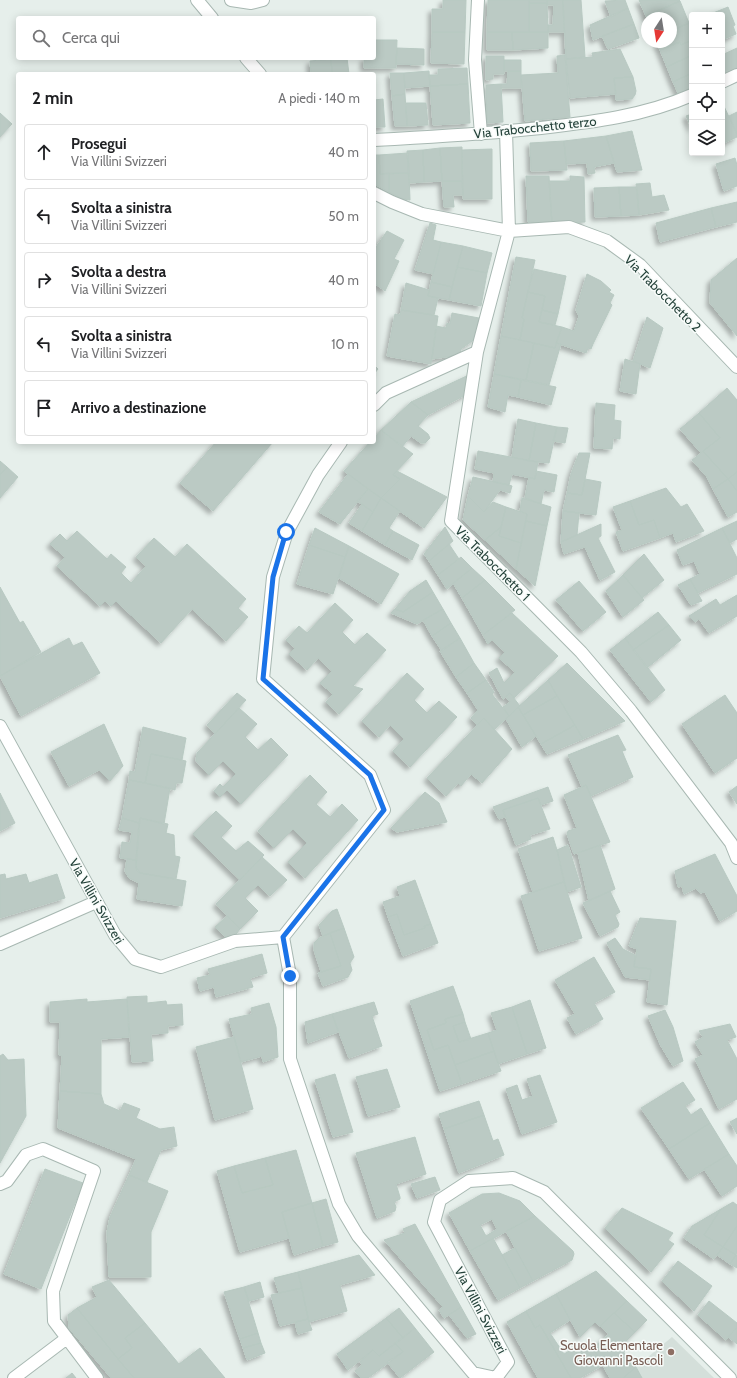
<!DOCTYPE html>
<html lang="it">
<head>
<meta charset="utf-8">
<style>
	:root { --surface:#fff; --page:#f2f2f2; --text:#202124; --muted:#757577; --line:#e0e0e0 }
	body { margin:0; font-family:Cabin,sans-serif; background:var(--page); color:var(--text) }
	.controls { position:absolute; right:12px; top:12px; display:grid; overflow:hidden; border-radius:4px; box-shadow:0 2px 10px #0003 }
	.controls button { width:36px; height:36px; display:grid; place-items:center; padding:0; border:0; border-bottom:1px solid var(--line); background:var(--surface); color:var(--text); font:20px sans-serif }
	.compass { position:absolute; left:641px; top:12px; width:36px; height:36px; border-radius:50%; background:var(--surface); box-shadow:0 2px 10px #0003; rotate:192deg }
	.stop { position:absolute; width:12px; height:12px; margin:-9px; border:3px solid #1a73e8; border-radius:50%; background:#fff }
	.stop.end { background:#1a73e8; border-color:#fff; box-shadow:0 1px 4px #0008 }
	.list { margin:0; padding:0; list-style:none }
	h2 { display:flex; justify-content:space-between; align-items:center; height:52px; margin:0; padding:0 16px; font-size:17px }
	h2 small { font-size:13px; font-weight:400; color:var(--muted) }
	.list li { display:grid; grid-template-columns:26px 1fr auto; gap:12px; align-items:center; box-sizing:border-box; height:56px; margin:0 8px 8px; padding:0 8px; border:1px solid var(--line); border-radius:4px }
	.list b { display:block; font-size:15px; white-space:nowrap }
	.list p { margin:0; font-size:13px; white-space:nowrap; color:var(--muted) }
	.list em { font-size:13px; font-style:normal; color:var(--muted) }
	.icon { flex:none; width:22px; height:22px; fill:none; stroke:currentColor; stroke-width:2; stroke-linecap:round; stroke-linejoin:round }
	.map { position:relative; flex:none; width:737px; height:1378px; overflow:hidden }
	.search { position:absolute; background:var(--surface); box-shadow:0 2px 10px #0003; left:16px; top:16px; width:360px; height:44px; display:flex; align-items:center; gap:10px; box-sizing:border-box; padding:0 14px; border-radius:4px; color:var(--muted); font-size:15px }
	.panel { position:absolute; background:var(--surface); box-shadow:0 2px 10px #0003; left:16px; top:72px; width:360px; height:372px; border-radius:4px }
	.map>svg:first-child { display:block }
	.built { fill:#d4dfda }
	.building { fill:#bbcac4; stroke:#b8c9c2; fill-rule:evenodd; filter:url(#shadow) }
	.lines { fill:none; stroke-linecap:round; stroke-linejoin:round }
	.minor-casing { stroke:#a8b8b2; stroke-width:14 }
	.minor { stroke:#fff; stroke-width:12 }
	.route { stroke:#1a73e8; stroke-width:5 }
	.education-dot { fill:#8d6e63; stroke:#f7fbf9; stroke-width:1.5 }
	.labels { text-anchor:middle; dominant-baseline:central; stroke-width:3; stroke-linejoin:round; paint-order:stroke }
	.street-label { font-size:13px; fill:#24423a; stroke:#f7fbf9 }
	.education-label { font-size:13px; fill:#785e54; stroke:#f7fbf9; text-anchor:end }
</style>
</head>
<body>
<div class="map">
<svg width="737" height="1378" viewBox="0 0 737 1378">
	<defs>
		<filter id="shadow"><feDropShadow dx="-3.5" dy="3.5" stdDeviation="2" flood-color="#0004"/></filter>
	</defs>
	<rect width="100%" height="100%" fill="#e6efeb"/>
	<!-- built -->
	<path class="built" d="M672,1337L714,1378H623Z"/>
	<!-- building -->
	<path class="building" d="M443,0H466L465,32H432V9H443Z
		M488,0H529V32H487Z
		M529,0H547V3H529Z
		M547,0H563L564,32H548V25H553L554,5H547Z
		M563,0H581L585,57L566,59Z
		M625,0L628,8L611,17L605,1Z
		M639,0H679L680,1L646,16Z
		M680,1L689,23L671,31V18H647L646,16Z
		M529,3H547L548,32H529Z
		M728,7L735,25L733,26L736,34L722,40V15H708Z
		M628,8L634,24L593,40L590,25Z
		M689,23L692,30V40L681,45L680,42L660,50L657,42H671V31Z
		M634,24L639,38L608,49L602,36Z
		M432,32H465L464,64L431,63Z
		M487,32H512L513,50H487Z
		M512,32H548V48L513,50Z
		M374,40H397L396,68H364V58H374Z
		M692,40V55L667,67L660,50L680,42L681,45Z
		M397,48L424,49V65L396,64Z
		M737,48V69L722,76V55Z
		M620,49L633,77L614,78L616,94L570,98L566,59L593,57L592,53Z
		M565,55L570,117L525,121L521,75L558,73L557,56Z
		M692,55V73L673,82L667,67Z
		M486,56H504V74H493V79L486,80Z
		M331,58H347L349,74H332Z
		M331,59L332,74H311L310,61Z
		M504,60H521V71H504Z
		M467,68L468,84L430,86L429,75H438V69Z
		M429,71L430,86L405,88L404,73Z
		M508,71H521V88H501V84H507Z
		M390,73H404L405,94L392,96Z
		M692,73V89L679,95L673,82Z
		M633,77L636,91L635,95L632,99L616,100L614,78Z
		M468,84L470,123L433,125L430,86Z
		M501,84L503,122L487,123L486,85Z
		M405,94L407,126H395L392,96Z
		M383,99L385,127H374V100Z
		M722,102L737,134V137L722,144Z
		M406,103H426L428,125L407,126Z
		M737,112V134L729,116Z
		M0,113L12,124L0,137Z
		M692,114V129L686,116Z
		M632,131L642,170L617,172L606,136Z
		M606,136L614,163L594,167L595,173L588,174L587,163L566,164L564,141Z
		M564,141L567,170L531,171L530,143Z
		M462,147V181H442L440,148Z
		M440,148L442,181L424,182L423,150Z
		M492,149V199H463L462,150Z
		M423,150L424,182L409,183L407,151Z
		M408,153L409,173L380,174L379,155Z
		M374,155H379L380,174L389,173V192L374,184Z
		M735,158L737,165V186L724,191L716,164Z
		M389,173H409L410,200L403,199L389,192Z
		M526,176H549L552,224L528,222Z
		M570,176L584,177L585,222L552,224L549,181H570Z
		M442,181H462L463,195H453L454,207H444Z
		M650,183L652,197L664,195L669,210L639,215L636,184Z
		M619,187L621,216L595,217L594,188Z
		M619,187H637L639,215L621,216Z
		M737,202V222L716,227L711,208Z
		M711,208L716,227L660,242L656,223Z
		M430,223L436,225L433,240L441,242L433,274L415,270Z
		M387,231L404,240L394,259L399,261L385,291L374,283V250Z
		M441,242L463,246L452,287L431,282Z
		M463,246L492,253L487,273L457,267Z
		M516,257L535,260L522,318L524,319L520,340L501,336Z
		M737,258V336L710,303L711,280Z
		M457,267L487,273L481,306L449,300Z
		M534,269L566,276L558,314L542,310L545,296L528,292Z
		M587,274L601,281L611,290L609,292L614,295L610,303L612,305L593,344L591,349L588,348L586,353L556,343L562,327L574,331L579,316L576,310Z
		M431,282L452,287L449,300L428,296Z
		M406,283L429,290L428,296L438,298L434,315L401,310Z
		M528,292L545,296L539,322L562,327L555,348L520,340L524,319L522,318Z
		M401,310L438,316L431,364L387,356L395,314L400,315Z
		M542,310L558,314L555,325L539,322Z
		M452,313L479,318L475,339L461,349L460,355L432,359L436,326L446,328L447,323L450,324Z
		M647,317L663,328L650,368L633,361Z
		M501,336L534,343L526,380L494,374Z
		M534,343L555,348L556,343L561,344L549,385L526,380Z
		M625,359L640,364L636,394L620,391Z
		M374,365L378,369L374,374Z
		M473,373L467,394L428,415L411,402Z
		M494,374L521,380L518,397L508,395L505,412L488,407Z
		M521,380L556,387L551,405L518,397Z
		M727,388L737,400V472L728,479L703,451L720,438L699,413Z
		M411,402L428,415L418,426L428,434L430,438L425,443H421L411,436L402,447L381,430Z
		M596,403L615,405L614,420L621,421L620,439L613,438L612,449L594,448Z
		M699,413L720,438L703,451L728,479L713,489L707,477L692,460L701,453L680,429Z
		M518,419L536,423L529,461L512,457Z
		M536,423L557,427L549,463L529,461Z
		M557,427L568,428L565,443L553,441Z
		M381,430L413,454L393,475L400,479L381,498L344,471L370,442H374V438Z
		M216,442H273L213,511L180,483Z
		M478,451L538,462L535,479L512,474L509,485L493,482L494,473L475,469Z
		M579,453H590L582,495L567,493L571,474Z
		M0,461L7,467L0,475Z
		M7,467L18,477L0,498V475Z
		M397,471L447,497L424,528L381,498L400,479L393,475Z
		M536,471L557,475L554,492L544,490L541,504L525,498L529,477L535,479Z
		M737,472V491L728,479Z
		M348,474L368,489L340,524L319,512Z
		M473,477L509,485L512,486L510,493L500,490L484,512L468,496Z
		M585,479L601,482L596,515L563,511L567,493L582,495Z
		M728,479L737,491V512L728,517L713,489Z
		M666,488L681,507L687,504L704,531L676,542L673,533L660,538L654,520L639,525L630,501Z
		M368,489L381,498L373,512L357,501Z
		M468,496L484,512L493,502L506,507L501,527L485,540L463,520Z
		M381,498L400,511L389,528L393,531L385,545L362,531Z
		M522,498L551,507L547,526L526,521L527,514L520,511Z
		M630,501L639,525L654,520L660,538L623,551L616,532L622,530L613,507Z
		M362,504L373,512L362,531L349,523Z
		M506,507L527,514L521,543L499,536Z
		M563,511L579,513L577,535L561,542Z
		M526,521L547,526L535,586L516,569Z
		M737,521V539L730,543L722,528Z
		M601,524V536L598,538L615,572L600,580L585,547L564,554L561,542Z
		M445,527L453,541L429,561L424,554Z
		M501,527L499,536L521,543L516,569L485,540Z
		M315,528L349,546L345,557L309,545Z
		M722,528L737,558V574L698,593L690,579L700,574L694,561L683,565L677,550Z
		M77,531L107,559L111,554L126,567L121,573L131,583L146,566L136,557L154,538L175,557L187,544L246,599L238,608L248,617L226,641L192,609L161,643L116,601L111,606L105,601L100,606L57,566L65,557L50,544L60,534L67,541Z
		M393,531L419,545L412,560L385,545Z
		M449,544L459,559L438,575L429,561Z
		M309,545L345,557L333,594L297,584Z
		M349,546L399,574L381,604L339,578Z
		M644,554L664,580L642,598L623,575Z
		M461,557L472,568L447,589L438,575Z
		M472,568L485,580L462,598L453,583Z
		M623,575L644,600L623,617L606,591Z
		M690,579L702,601L691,605L678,585Z
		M426,580L433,592L403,612L395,609L410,591Z
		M485,580L515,610L483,635L462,598Z
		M579,581L606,612L583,631L556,600Z
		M0,587L20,623L23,621L41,652L0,676Z
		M433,592L443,609L417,624L391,613L395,609L403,612Z
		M737,595V616L709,633L699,619L695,622L689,616L716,599L720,605Z
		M335,603L353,620L342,632L355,645L367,633L386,650L353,686L363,689L339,714L326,702L333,694L320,683L332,671L318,658L307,670L289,654L295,648L286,640L299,626L307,633Z
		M443,609L451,623L432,636L423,620Z
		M658,612L669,625L633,650L625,638Z
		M512,613L558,656L514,698L510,693L503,699L489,673L497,668L504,683L515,672L499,658L505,652L492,640L488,644L483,635Z
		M451,623L460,638L442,651L432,636Z
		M669,625L681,640L647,668L633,650Z
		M69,638L73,646L82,642L100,673L21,716L0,676Z
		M460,638L474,663L456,677L440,651Z
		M625,638L665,690L651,702L610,650Z
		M474,663L486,680L467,693L456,677Z
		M567,663L625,721L583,739L548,680Z
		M407,673L424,689L414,700L427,713L439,701L457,717L410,767L393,751L404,739L390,725L379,737L362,721Z
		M486,680L494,692L492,694L509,716L494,730L484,718L477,725L471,718L478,710L467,693Z
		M548,680L557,696L523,715L518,707Z
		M237,693L246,700L215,734L207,725Z
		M510,693L520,706L509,716L503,707L510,702L506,697Z
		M725,695L737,713V758L715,773L682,724Z
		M557,696L575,725L541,744L523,715Z
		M518,707L536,736L522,747L506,719Z
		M239,708L257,724L245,737L258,750L271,738L288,755L241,804L227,790L220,797L214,791L220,784L223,787L236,774L223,761L209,775L196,761L197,753Z
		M484,718L512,749L482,783L471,774L461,786L458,783L446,796L427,778Z
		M104,724L123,766L110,781L99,770L69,786L51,752Z
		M575,725L583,739L547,754L541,744Z
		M143,727L186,738L182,760L151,754L145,783L129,780L130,771L135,772Z
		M618,735L626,750L622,751L633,777L591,796L586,785L582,787L568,755Z
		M151,754L186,761L182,783H176L175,790L145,783Z
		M310,775L327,792L316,804L330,817L342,804L358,820L305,878L288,862L307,843L293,829L274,848L258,831Z
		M129,780L170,788L164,824L140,818L139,823L122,818Z
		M586,785L610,842L574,854L567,834L568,831L577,828L564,795Z
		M737,786V804L729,792Z
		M548,787L553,801L541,805L538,798L503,810L505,817L499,819L493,807Z
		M425,792L439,803L447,822L397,832L391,828Z
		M0,793L15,823L0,831Z
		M538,798L550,829L530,835L531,839L516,845L503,810Z
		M216,811L232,826L221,837L236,851L248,841L264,855L240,880L193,834Z
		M122,818L139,823L136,860L120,858L122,842L130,843L132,832L119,830Z
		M140,818L168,824L166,833L174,835L175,856L180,857L176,879L140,873L137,871L136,867Z
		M553,837L557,850L564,882L533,892L518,849Z
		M568,845L581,887L567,892L557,850Z
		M600,845L615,889L589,901L578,853Z
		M715,854L737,896V911L720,921L705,892L700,893L696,888L684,894L682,886L678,887L675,871Z
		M262,857L287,880L270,896L258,885L245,898L258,911L240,929L216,904Z
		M127,859L136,860V867L140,873L186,881L182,906L137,899L139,883L129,878L125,871Z
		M5,874L6,879L26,874L29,883L57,874L65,898L0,918V875Z
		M415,880L431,924L424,926L425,928L404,935L397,914L388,917L383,902L400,896L397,887Z
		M564,882L582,938L539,951L521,896Z
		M610,891L620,912L615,915L619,924L618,927L600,936L583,903Z
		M337,909L344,928L323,936L319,925L332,911Z
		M397,914L404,935L425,928L424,926L431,924L438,943L403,956L388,917Z
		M227,916L240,929L234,937L227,938L215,927Z
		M640,918L676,921L667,1005L647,1002L651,969L634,967L637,949L629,946Z
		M344,928L354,957L350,963L352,970L348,977L323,986L318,973L341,966L330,933Z
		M330,933L341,966L321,972L314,950V943L319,938Z
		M615,938L623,949L635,955L634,967L651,969L650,980L625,977L607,943Z
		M262,954L267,973L250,978L253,987L216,997L214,987L200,991L197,978L210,975L208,969Z
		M594,957L615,992L594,1003L603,1019L576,1034L567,1018L575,1014L555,980Z
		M453,986L463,1014L445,1019L446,1023L427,1030L434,1050L448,1045L462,1084L440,1091L410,1001Z
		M147,996V1003L166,1001L167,1005L182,1004L183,1025L168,1026V1033L151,1034L153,1061L132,1062L127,997Z
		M87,999V1002L127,999L129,1037L101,1039V1094L60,1091L62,1056L59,1055L60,1022H50V1002Z
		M530,1000L546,1048L527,1054L512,1007Z
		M374,1002L378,1014L372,1016L382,1046L349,1058L332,1014Z
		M269,1003L276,1027L278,1057L263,1062L262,1056L241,1062L229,1019L252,1014L251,1008Z
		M512,1007L527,1054L498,1064L488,1033L497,1030L491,1013Z
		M665,1010L673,1027L683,1061L673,1066L661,1046L648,1016Z
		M332,1014L338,1032L308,1043L305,1022Z
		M463,1014L465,1022L453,1026L459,1042L488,1033L494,1051L455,1065L448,1045L434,1050L427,1030L446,1023L445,1019Z
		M465,1022L471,1039L459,1042L453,1026Z
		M730,1024L736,1037L727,1040L737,1059V1099L719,1109L695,1059L703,1055L695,1042L703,1037L699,1031Z
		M234,1037L253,1109L215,1120L196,1047Z
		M494,1051L501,1071L462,1084L455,1065Z
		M3,1054L8,1060L24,1059L26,1116L0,1163V1056Z
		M387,1069L400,1107L368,1116L356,1077Z
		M335,1074L353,1132L333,1137L315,1080Z
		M540,1075L557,1122L522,1134L506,1089L517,1085L522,1100L533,1096L527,1079Z
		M683,1082L695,1100L685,1106L691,1115L701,1108L710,1123L669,1149L641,1108Z
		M60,1091L101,1094L104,1104L120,1111L124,1103L140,1109L136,1118L160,1129L174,1127L177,1146L161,1150L147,1182L129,1175L136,1159L58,1128Z
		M479,1101L484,1115L444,1129L439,1114Z
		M484,1115L493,1141L498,1139L504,1155L459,1173L444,1129Z
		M737,1118V1134L730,1122Z
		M710,1123L729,1154L689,1179L669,1149Z
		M415,1137L426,1174L396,1184L400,1197V1199L394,1202L396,1207L395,1211L377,1218L356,1153Z
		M296,1150L312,1203L282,1212L289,1238L240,1252L217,1171L234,1166L242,1193L273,1185L265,1158Z
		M729,1154L737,1166V1186L722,1196L704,1169Z
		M265,1158L273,1185L242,1193L234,1166Z
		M45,1169L83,1183L41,1289L4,1274Z
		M129,1175L168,1191L151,1232V1277H109L107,1232L110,1217Z
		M435,1177L440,1190L417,1198L411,1184Z
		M499,1193L520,1201L535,1216L470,1251L449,1213L482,1194ZM492,1219L497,1229L486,1236L480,1225Z
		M326,1199L338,1242L323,1246L312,1203Z
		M733,1202L737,1205V1226L723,1247L704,1235L721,1209Z
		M312,1203L323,1246L294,1255L282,1212Z
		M622,1208L673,1233L668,1240L674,1244L651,1272L605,1228Z
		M721,1209L704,1235L723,1247L714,1259L684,1238L692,1226Z
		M535,1216L573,1251L574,1254L572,1260L533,1281L506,1231Z
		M415,1224L461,1307L444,1318L439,1310L443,1307L384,1240L405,1233L403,1229Z
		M737,1226V1253L736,1255L723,1247Z
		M493,1238L520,1288L498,1300L470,1251Z
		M723,1247L736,1255L730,1264L717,1255Z
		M515,1248L533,1281L520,1288L502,1255Z
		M359,1255L375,1275L340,1285L347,1311L309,1322L298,1272Z
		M736,1255L737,1256V1268L730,1264Z
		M678,1261L712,1286L694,1311L662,1281Z
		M596,1271L627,1301L600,1326L595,1322L580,1337L556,1294Z
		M298,1272L302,1288L279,1293L274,1278Z
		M109,1280L145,1323L125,1338L132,1348L118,1359L77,1308L97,1297L92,1287Z
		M260,1282L264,1297L249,1301L244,1287Z
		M244,1287L258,1333L240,1339L224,1292Z
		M302,1288L308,1319L280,1326L271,1295Z
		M556,1294L570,1320L550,1333L564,1354L583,1343L589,1342L603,1365L580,1378H571L540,1325L535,1328L526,1311Z
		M627,1301L647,1320L635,1332L614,1313Z
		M709,1301L737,1323V1327L726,1340L698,1315Z
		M461,1307L476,1334L467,1338L449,1315Z
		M77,1308L118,1359L134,1378H111L69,1328L68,1315Z
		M399,1308L415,1328L403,1338L386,1318Z
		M526,1311L535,1328L540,1325L571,1378H538L507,1322Z
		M614,1313L635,1332L626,1341L624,1353L636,1367L623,1378H610L593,1348L609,1334L600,1326Z
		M386,1318L403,1338L379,1356L373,1350L348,1370L337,1354Z
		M308,1319L312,1330L298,1334L295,1322Z
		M145,1323L179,1364L200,1348L225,1378H134L118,1359L132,1348L125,1338Z
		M737,1327V1344L728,1337Z
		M415,1328L434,1352L400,1378L387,1362L403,1352L395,1343Z
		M258,1333L261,1343L243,1348L240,1339Z
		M261,1343L265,1353L247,1360L243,1348Z
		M395,1343L403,1352L368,1378H361L355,1371L362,1365L360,1362L373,1350L379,1356Z
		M636,1367L642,1378H623Z
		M72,1373L76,1378H66Z"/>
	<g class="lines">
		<defs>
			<path id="minor" d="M197,0L212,18
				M231,0L251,3L263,0
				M478,0L475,60L481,134
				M246,58L260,74
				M722,82L737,75
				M506,131L509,231L477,352L451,521L581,652L631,711L731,843L737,858
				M374,140C430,137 485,134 541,128C593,122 644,116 692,95
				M374,193L392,202L422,214L509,231L569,227L607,241L640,265L737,367
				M374,405L386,393L477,352
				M0,726L115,935L135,959L161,967L235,941L283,937L384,810L370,775L263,679L273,577L287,532L318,475L341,442
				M283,937L290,976V1059L339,1204L358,1236L473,1373L496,1378L508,1362L434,1222L440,1200L469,1181L513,1178L544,1192L730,1378
				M0,944L96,902
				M0,1184L7,1181L26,1155L43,1149L94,1171L53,1291L54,1321L97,1378
				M14,1378L67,1338"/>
		</defs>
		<!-- minor casing -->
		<use href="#minor" class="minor-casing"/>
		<!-- minor -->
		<use href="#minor" class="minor"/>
	</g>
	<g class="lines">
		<!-- route -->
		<path class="route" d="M286,532L273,577L263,679L370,775L384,810L283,937L290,976"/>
	</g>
	<!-- markers -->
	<circle class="education-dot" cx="671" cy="1352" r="4"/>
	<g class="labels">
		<!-- street labels -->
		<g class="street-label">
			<text transform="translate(535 127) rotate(-6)">Via Trabocchetto terzo</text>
			<text transform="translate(663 293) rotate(45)">Via Trabocchetto 2</text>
			<text transform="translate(493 563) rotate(45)">Via Trabocchetto 1</text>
			<text transform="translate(97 901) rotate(60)">Via Villini Svizzeri</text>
			<text transform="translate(481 1310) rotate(62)">Via Villini Svizzeri</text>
		</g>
		<!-- education labels -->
		<g class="education-label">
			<text x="663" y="1345">Scuola Elementare<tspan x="663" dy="15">Giovanni Pascoli</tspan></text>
		</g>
	</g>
</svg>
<div class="controls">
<button>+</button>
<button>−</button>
<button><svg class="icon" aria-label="locate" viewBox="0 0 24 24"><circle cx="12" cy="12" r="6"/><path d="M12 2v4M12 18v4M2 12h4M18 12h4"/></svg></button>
<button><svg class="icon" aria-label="layers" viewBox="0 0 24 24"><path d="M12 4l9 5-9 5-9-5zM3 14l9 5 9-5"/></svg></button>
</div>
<svg class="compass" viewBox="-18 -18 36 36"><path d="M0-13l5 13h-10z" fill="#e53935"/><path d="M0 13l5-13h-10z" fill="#757577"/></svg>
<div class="stop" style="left:286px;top:532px"></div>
<div class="stop end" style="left:290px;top:976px"></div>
<div class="search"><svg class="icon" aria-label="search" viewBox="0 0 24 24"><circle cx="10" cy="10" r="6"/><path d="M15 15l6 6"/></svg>Cerca qui</div>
<section class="panel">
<h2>2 min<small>A piedi · 140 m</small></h2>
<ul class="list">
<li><svg class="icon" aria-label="ahead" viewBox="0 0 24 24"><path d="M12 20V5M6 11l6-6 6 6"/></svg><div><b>Prosegui</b><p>Via Villini Svizzeri</p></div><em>40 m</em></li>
<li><svg class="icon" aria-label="left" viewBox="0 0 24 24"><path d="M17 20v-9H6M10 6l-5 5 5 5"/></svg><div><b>Svolta a sinistra</b><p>Via Villini Svizzeri</p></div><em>50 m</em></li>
<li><svg class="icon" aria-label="right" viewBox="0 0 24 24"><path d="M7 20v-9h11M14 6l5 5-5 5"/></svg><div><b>Svolta a destra</b><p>Via Villini Svizzeri</p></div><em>40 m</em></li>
<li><svg class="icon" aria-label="left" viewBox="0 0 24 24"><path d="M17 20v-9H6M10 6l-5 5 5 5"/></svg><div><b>Svolta a sinistra</b><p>Via Villini Svizzeri</p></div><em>10 m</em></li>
<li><svg class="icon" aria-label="arrive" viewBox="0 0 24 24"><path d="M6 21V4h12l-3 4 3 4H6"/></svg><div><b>Arrivo a destinazione</b></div></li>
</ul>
</section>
</div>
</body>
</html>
